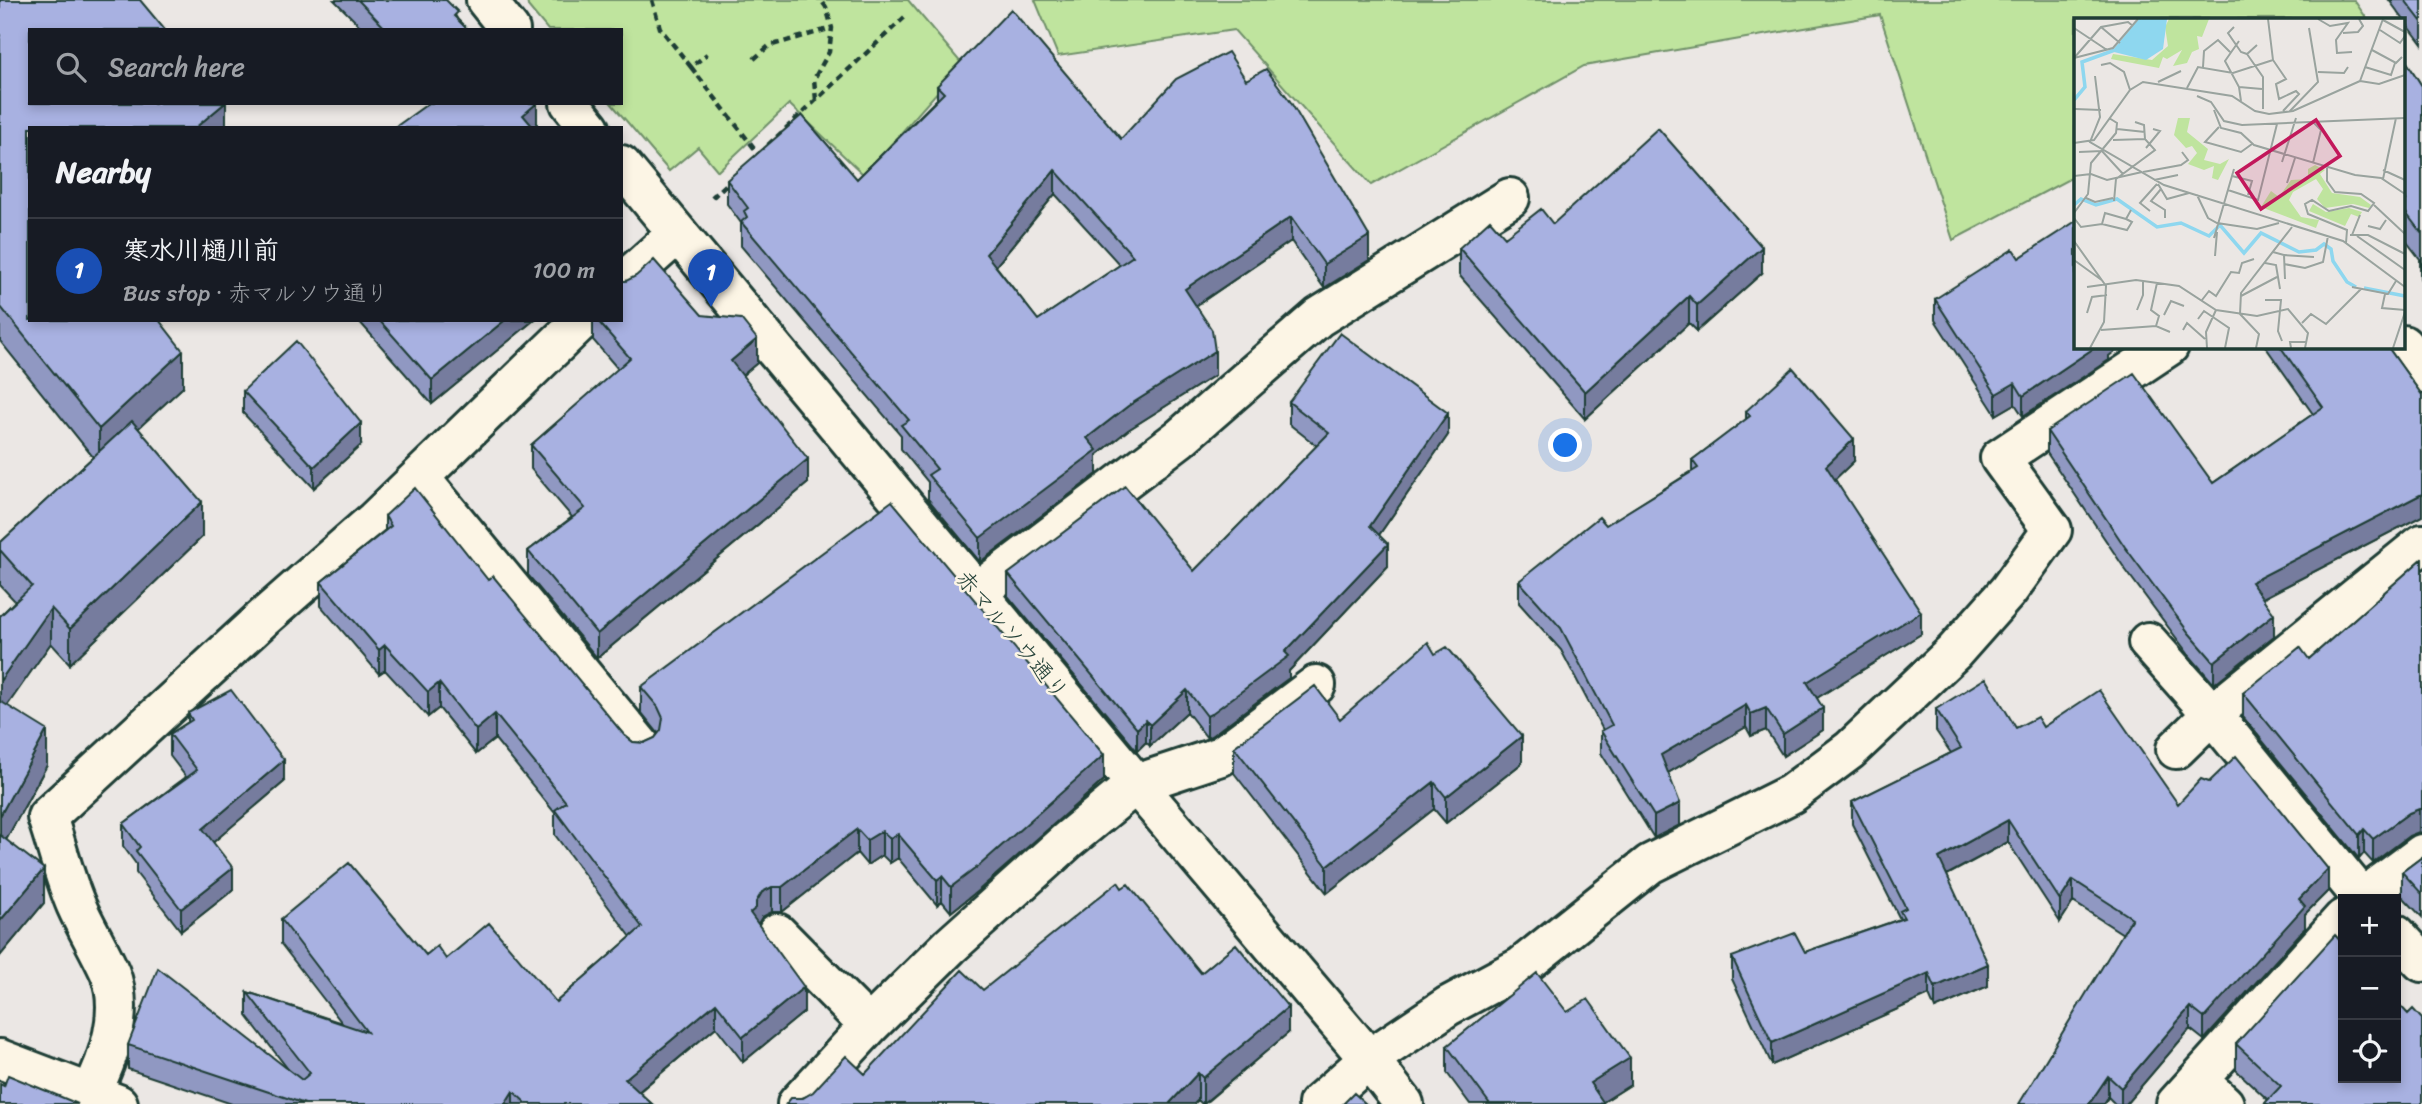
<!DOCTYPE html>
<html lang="en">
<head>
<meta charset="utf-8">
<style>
	:root { --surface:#171b24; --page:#20242c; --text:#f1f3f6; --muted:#9ea1a6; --line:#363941; --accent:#d93025 }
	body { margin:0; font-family:Sriracha,"Klee One",sans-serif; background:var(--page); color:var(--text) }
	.controls { position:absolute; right:21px; bottom:21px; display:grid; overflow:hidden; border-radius:0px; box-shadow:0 4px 10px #0003 }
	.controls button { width:63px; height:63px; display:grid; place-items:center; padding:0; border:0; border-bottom:2px solid var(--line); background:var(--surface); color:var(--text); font:35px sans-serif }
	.you { position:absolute; left:1566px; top:446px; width:24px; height:24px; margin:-18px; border:5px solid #fff; border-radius:50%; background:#1a73e8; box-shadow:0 0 0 10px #1a73e833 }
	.badge { display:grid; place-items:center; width:46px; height:46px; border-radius:50%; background:var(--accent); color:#fff; font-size:23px; font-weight:700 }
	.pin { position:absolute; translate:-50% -58px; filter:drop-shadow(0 2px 4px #0008) }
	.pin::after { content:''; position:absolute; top:37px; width:24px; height:21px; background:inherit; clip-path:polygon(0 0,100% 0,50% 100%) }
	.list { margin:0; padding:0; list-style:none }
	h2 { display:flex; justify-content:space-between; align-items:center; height:91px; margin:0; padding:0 28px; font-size:30px }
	h2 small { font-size:23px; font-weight:400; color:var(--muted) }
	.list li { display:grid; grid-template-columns:46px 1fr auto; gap:21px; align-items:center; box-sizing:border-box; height:105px; padding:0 28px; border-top:2px solid var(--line) }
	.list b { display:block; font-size:26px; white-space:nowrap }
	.list p { margin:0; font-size:23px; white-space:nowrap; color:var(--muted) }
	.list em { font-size:23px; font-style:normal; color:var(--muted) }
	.icon { flex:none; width:38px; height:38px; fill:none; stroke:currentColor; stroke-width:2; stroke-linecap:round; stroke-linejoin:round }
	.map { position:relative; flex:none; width:2422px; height:1104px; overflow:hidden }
	.search { position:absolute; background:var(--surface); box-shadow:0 4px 10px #0003; left:28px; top:28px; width:595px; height:77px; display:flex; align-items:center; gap:18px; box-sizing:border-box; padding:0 24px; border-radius:0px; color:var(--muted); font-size:26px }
	.panel { position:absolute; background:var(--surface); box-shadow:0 4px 10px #0003; left:28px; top:126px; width:595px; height:196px; border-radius:0px }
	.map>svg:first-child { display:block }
	.green { fill:#bfe49e; stroke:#6f9069; stroke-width:2 }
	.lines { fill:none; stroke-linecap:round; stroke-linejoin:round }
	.minor-casing { stroke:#1f3d34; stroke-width:44 }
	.tertiary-casing { stroke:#1f3d34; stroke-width:44 }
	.secondary-casing { stroke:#1f3d34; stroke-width:44 }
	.path { stroke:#1f3d34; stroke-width:4.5; stroke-dasharray:7 5; stroke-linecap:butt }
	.minor { stroke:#fcf5e5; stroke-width:38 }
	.tertiary { stroke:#fcf5e5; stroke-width:38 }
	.secondary { stroke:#fcf5e5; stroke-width:38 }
	.wall { fill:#9098c2; stroke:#1f3d34; stroke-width:2; fill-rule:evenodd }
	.shaded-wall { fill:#767c9e; stroke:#1f3d34; stroke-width:2 }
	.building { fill:#a8b1e1; stroke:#1f3d34; stroke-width:2; fill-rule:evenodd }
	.labels { text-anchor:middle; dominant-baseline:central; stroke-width:5; stroke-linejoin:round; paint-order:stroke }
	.street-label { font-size:23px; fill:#1f3d34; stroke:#fcf5e5 }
	.inset-river { fill:none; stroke:#8ed7ef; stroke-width:3.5 }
	.inset-road { fill:none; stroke:#99a39e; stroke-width:2 }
	.view { fill:#c2185b; fill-opacity:0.15; stroke:#c2185b; stroke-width:3.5 }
	.inset-edge { fill:none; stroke:#1f3d34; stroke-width:3.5 }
</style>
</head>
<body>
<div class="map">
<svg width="2422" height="1104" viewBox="0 0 2422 1104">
	<rect width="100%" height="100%" fill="#ebe7e4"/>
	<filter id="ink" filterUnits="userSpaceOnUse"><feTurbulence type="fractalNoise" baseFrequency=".0143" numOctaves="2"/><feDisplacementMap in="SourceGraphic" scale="14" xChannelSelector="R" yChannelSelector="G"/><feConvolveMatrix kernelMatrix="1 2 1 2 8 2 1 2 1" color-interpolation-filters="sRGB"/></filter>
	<g filter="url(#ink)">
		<!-- green -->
		<path class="green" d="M527,0H908L962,64L864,175L789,104L718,171L698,147L669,171L611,103H621V30H548L528,6Z
			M1035,0H2354L2367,19H2076L2075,176L1953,240L1880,15L1584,66L1371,185L1234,30L1058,56Z"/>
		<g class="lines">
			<defs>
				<path id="minor" d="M621,284L677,234
					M2403,345L2422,373
					M420,478L641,746
					M977,592L1180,438L1319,317L1510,198
					M2148,642L2212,714L2176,749
					M2361,899L2422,854
					M2363,899L2212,714L2422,544
					M777,933L869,1026
					M2396,934L2422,962
					M2199,1081L2224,1104
					M91,1093C109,1059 125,1011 110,973C100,950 86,928 76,905C64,877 57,846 47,817L261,620L375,520L582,320
					M797,1104L869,1026L950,946L1068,840L1136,784L1221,756L1316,685
					M1318,1104L1369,1059L1448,1006L1521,967L1650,864L1791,794L1850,750L1954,652L2008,591L2052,530L2000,458L2169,346
					M2176,1104L2343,919"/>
				<path id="tertiary" d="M486,0L510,30
					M570,103L590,128
					M621,165L1136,784L1369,1059L1404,1104"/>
				<path id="secondary" d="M0,1059L118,1104"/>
			</defs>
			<!-- minor casing -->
			<use href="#minor" class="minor-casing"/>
			<!-- tertiary casing -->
			<use href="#tertiary" class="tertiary-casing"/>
			<!-- secondary casing -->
			<use href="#secondary" class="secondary-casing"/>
			<!-- path -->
			<path class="path" d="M652,0L660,28L691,67L707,54
				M754,59L769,46L832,28
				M691,67L758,153
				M816,100L814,79L829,52L832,28L826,7L821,0
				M768,145L908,14
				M712,194L714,196L731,180"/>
			<!-- minor -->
			<use href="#minor" class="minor"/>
			<!-- tertiary -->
			<use href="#tertiary" class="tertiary"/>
			<!-- secondary -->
			<use href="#secondary" class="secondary"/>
		</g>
		<!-- wall -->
		<path class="wall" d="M0,0L226,103V128H30V320L183,387L138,428L202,537L70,664L51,643L7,705L47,765L6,840L44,903L0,956V616L15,601L0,585V543L93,457L0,341Z
			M334,0H446L458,20L468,30H364Z
			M2389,0H2422V44Z
			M2403,56L2422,86V282L2420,278V259L2403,237Z
			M1246,80L1369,260L1324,288L1291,241L1196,306L1215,375L1128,430L1097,455V474L980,562L928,499V482L901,449V435L741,246V223L727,204V180L857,179L937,99V86L1121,139ZM1055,194L1120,265L1038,320L996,266Z
			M1553,224L1762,273L1697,331L1689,323L1585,419L1459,275V248Z
			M1935,299L2109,356V360L2023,416L2015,404L1996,415L1935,320Z
			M702,315L757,363L742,375L808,483L597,658L528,575V551L572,517L531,469V445L618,369L593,340V320H621Z
			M358,320H534L432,404Z
			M2265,346H2387L2422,395V516L2263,598L2274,636L2214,684L2189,655L2125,569L2047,453V431L2213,483L2313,414Z
			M243,391L361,445L314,488L243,413Z
			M1289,402L1448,435L1379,535L1388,566L1289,671V678L1211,736L1207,738L1187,712L1150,746L1146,742L1137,751L1008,596V574L1194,571L1317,446L1289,424Z
			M1746,411L1854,461L1835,479L1921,634L1817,698L1823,730L1783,756L1766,730L1751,736L1746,727L1668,773L1680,825L1654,838L1601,753V731L1603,730L1561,650L1519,603V581L1692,471V460L1746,420Z
			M385,516L488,580L624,735L633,742L644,743L655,738L658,733L641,712V687L1104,780L980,889L951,912L942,901L937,905L898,858L890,863L882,855L867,865L857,853L782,912H772L762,917L758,924L804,1012L743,1062L716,1027L639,1092L652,1104H232L128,1069V1045L287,1068L247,1016V992L342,1023L281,944V919L446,959L556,1002L631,937L555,835V813L495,739L476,754L439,708L428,717L385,670L379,674L321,606V582L385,530Z
			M2422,559V833L2419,832L2409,836L2373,863L2364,853L2359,859L2243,717V693L2309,659Z
			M1435,654L1522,763L1446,823L1434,809L1327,893L1234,773V747L1340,719Z
			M1936,709L2016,728L2043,727L2328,891L2305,914V928L2204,1040L2190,1029L2126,1104H2115L2108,1097L2104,1104L2123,934L2073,902L2060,922L2008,842L1947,875L1988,986L1935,1009L1929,995L1772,1065L1732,979V957L1805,952L1900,919L1852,824V802L1951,753L1936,731Z
			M188,713L284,782L213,842L233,890L181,931L136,873V864L123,846V824L186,777L170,756V734L188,722Z
			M2422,857V917L2402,896V872Z
			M1201,973L1288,1033L1204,1104H1202L1198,1100L1194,1104H786L865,1074L983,990Z
			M1567,1012L1630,1085L1603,1102V1104H1470L1447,1073V1046Z
			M2408,1014L2268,1100L2236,1070V1044Z"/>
		<!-- shaded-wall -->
		<path class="shaded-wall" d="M225,103H226V128H195Z
			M537,103V126L536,128H523V115Z
			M1055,170V194L986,278V254Z
			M1291,217V241L1185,313V289Z
			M1369,236V260L1324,288V264Z
			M1762,247V273L1697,331V305Z
			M1689,296V323L1585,419V392Z
			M505,320H534L432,404V380Z
			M757,339V363L731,385V361Z
			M2097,346H2122L2109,356V360L2023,416V396Z
			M183,351V387L99,465V429Z
			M1215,351V375L1128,430L1097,455V474L980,562V538L1087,438L1128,406Z
			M2015,383V404L1996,415V394Z
			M1448,413V435L1370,548V526Z
			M361,423V445L314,488V467Z
			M1854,439V461L1826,488V466Z
			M808,459V483L597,658V634Z
			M2422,494V516L2251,604V582Z
			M202,502V537L70,664V629Z
			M1388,544V566L1289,671V678L1211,736L1207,738V716L1285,652Z
			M51,608V643L0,716V681Z
			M1921,612V634L1807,704V682Z
			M2274,614V636L2214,684V662Z
			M385,645V670L379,674V650Z
			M439,683V708L428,717V692Z
			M1187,690V712L1150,746V725Z
			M1746,705V727L1661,777V755Z
			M1766,708V730L1751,736V714Z
			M1823,708V730L1783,756V734Z
			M495,714V739L476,754V730Z
			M1146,720V742L1137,751V729Z
			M47,730V765L0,851V816Z
			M1522,736V763L1446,823V797Z
			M1104,755V780L980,889L951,912V887Z
			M284,760V782L203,851V829Z
			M1434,782V809L1327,893V866Z
			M1680,803V825L1654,838V816Z
			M2419,809V832L2409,836L2373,863V839L2409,813Z
			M2008,820V842L1939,879V858Z
			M857,829V853L782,912V887Z
			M2364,829V853L2359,859V835Z
			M882,831V855L867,865V840Z
			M898,834V858L890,863V838Z
			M233,868V890L181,931V909Z
			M44,869V903L0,956V921Z
			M2328,869V891L2305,914V928L2204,1040V1018L2299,899Z
			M942,876V901L937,905V880Z
			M2073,880V902L2060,922V900Z
			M772,887V912L762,917L756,927L750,913L762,892Z
			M1988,964V986L1935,1009V987Z
			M1929,973V995L1772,1065V1043Z
			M804,987V1012L743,1062V1037Z
			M716,1003V1027L625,1103V1079Z
			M1288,1007V1033L1203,1104V1078Z
			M2190,1007V1029L2126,1104H2121V1088Z
			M1630,1058V1085L1600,1104L1590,1083Z
			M1198,1073V1100L1194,1104H1169Z
			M2108,1076V1097L2104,1104H2089Z
			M513,1091V1104H505Z"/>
		<!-- building -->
		<path class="building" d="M0,0H140L165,30H30V103H225L195,128H30V320H159L183,351L99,429L0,306Z
			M358,0H446L458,12L454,16L468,30H387Z
			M2405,0H2422V22Z
			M1011,9L1121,139L1176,79L1228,52L1246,80L1266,69L1290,101L1369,236L1324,264L1291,217L1185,289L1212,330L1215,351L1128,406L1087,438L1097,450L980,538L928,475L937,469L901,425L909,420L741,222L747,217L744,211L748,208L727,180L802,115L857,179L944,93L937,86ZM1055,170L1133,256L1038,320L986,254Z
			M2403,56L2422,86V234L2403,209V201L2406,200L2403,195Z
			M429,103H537L523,115L534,128H394Z
			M1658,128L1762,247L1697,305L1689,296L1585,392L1459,248L1490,220L1505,237L1541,209L1553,224Z
			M2076,221V346H2097L2023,396L2015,383L1996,394L1935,299L2013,249L2019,258Z
			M654,260L702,315L741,319L757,339L731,361L808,459L597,634L528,551L585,508L531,445L630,358L597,320H621V281H626L636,276Z
			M379,320H505L432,380Z
			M1340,333L1448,413L1370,526L1388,544L1285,652L1289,656L1211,714L1207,716L1187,690L1150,725L1146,720L1137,729L1008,574L1125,486L1194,571L1329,433L1289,402Z
			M296,341L361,423L314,467L243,391Z
			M2280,346H2387L2422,395V494L2251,582L2274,614L2214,662L2189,633L2125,547L2047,431L2134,373L2213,483L2323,407Z
			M1793,368L1854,439L1826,466L1921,612L1807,682L1823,708L1783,734L1766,708L1751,714L1746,705L1661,755L1680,803L1654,816L1601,731L1612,725L1561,628L1519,581L1599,517L1606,525L1698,468L1692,460L1750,416L1746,411Z
			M132,421L202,502L70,629L51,608L0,681V616L32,586L0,550V543Z
			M415,488L488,580L493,576L624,735L633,742L644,743L655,738L661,730L663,718L658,707L641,687L892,501L1104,755L980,865L951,887L942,876L937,880L898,834L890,838L882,831L867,840L857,829L782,887H772L762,892L756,902V908L750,913L804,987L743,1037L716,1003L625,1079L652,1104H527L513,1091L505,1104H305L128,1045L158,968L302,1080L310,1073L247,992L367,1032L281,919L349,863L426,955L437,946L446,959L489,923L556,1002L642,927L555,810L566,802L495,714L476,730L439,683L428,692L385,645L379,650L321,582L391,526L385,516Z
			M2422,559V809H2419L2409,813L2373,839L2364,829L2359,835L2243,693L2300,647L2309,659Z
			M1428,642L1435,654L1447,647L1522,736L1446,797L1434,782L1327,866L1234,747L1315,686L1340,719Z
			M1986,678L2016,728L2037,717L2043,727L2099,690L2178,804L2201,779L2209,782L2236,756L2328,869L2299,899L2305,906L2204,1018L2190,1007L2121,1088L2108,1076L2089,1104H2019L2132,918L2073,880L2060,900L2008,820L1939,858L1988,964L1935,987L1929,973L1772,1043L1732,957L1795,933L1805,952L1904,918L1900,911L1906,908L1852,802L1961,748L1936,709Z
			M231,690L284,760L203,829L233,868L181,909L136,851L140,847L123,824L197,770L170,734L192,720L188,713Z
			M0,701L47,730L0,816Z
			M0,835L44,869L0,921Z
			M2422,857V894L2402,872Z
			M1118,882L1122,888L1128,884L1201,973L1236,944L1288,1007L1203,1078L1198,1073L1169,1104H786L791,1098H803L813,1092L846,1056L865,1074L962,970L983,990Z
			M2335,935L2343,944V1078H2396V1001L2408,1014L2413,1009L2422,1019V1104H2264L2281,1086L2236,1044Z
			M1537,973L1567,1012L1588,999L1630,1058L1590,1083L1603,1102L1600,1104H1490L1447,1046Z
			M8,1075L78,1104H0V1084L4,1086Z
			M1354,1093L1366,1104H1343Z"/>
	</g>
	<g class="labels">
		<!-- street labels -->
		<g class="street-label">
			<text transform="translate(1012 635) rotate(50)">赤マルソウ通り</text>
		</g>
	</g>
	<!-- overview -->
	<g transform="translate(2074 18)">
		<rect width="331" height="331" fill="#ebe7e4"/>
		<path d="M95,1H135L128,19L123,18L125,31L118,34L113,45L99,48L108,32L93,41L89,39L85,50L37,41L39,36L78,42L94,28L91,9ZM104,100H116L113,114L134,131L130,142L146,146L155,141L144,162L138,160L140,148L130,152L114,146L123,135L118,128L112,130L100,117ZM241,147L251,152L246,156L258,175L286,179L297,187L295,190L279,186L251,190L243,181L249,171L242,161L219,174L215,182L227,199L245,202L242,210L187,189L197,173L205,179L217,162L234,161V151ZM239,186L252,194L275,190L288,194L285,199L277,196L271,208L235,193Z" fill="#bfe49e"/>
		<path d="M68,1H93L89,31L72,42L40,34Z" fill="#8ed7ef"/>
		<path class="inset-river" d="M0,82L11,69L8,44L41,32L67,1M0,187L7,181L22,187L43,181L83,209L107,205L135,218L146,207L170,235L187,215L225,234L242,232L250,226L257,231L259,243L273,264L282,269M290,270L331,278"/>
		<path class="inset-road" d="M194,1L199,42L212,61L202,66L205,81L222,73L225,76L209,93M244,1L256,8L274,5L262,22L263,35L278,34M309,2L331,14M27,9L46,25M160,9L154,15L167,34L173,36L183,27M0,10L33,32M306,12L326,25L331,18M269,15L284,14L289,8L285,1M165,23L151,43L165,69L167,83M298,32L322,45L328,39M173,36L189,59V91M0,40L39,30L64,1M0,40L27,9L54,4L59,8M27,47L36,45L50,54L56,72M129,49L130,33L144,22L156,34M291,49L317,57L321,45M244,54L270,55L274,49M21,58L26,99L16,124L90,167L269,223L331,269M286,63L309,1M286,63L305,66L331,57M84,64L107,53M165,69L188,71M113,70L124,49L159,55L199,42M123,78L137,84L150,103L168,107L331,100M1,91L27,92M140,92L147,110L167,115L180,127L281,157L307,160L331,176M215,94L244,64L235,10M61,104L70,107L71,121M145,109L131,124L167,134L178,126M43,111L71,114M39,122L71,121L81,132L42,161L40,183M0,125L20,122L56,72L69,64L158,78L181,93L195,96L219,93L286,63M72,130L86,113L79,111M5,134L28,133L49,156M208,144L222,100M239,145L247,112L239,104M253,150V163L261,174L287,176L300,185L294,193L277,188L255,193L238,182L231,186L234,196L273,212L272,225M309,152L331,162M69,154L107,147L114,142L108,134M0,158L17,156L33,162L68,154M158,158L178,163L174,177M309,161L322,100M80,162L104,157M213,165L221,140M84,166L93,181L115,175M87,171L77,183L91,192V200M154,172L184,182L203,106M123,177L134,200L143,205L183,211L205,205M12,180L21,184L39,180M300,187L331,216M76,193L66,185L83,166M0,195L14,176L17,145L42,115L43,105L35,100M0,200L7,209L28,206L53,212L58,204L52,201L57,192M28,206L31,195L52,201M294,208L306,211L312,202M276,217H294L331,236M278,217L286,197M283,218L331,252M140,220L160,151M0,223L32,268L30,304L16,330M199,234L210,237L211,261M210,237L240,239M141,238L143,214M0,242L29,263M191,245L202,247L206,271M210,246L231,250L249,244L254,218M13,269L62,262L105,268L142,292L183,298L214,291L234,315L231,330M278,269L314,276L322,263M311,276L308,290L331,292M167,278L203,259M128,282L135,273L142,278L157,254L165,255L168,245L180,241M191,282H207L204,313L208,323M63,292L69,277V263M13,295L18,279L33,277M90,297L97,283L110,288M124,301L130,293L155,310L151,330M228,305L237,296L252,306L287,271M82,308L85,298L77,292L83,265M27,312L82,308L96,314M109,312L113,305L131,321M133,330L132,314L142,292M182,330L185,316L166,296L167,275L218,209M217,330L216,324H233M319,330L331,294"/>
		<path class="view" d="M242,102L266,138L187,191L163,155Z"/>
		<rect width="331" height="331" class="inset-edge"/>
	</g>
</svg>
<div class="controls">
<button>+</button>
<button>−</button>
<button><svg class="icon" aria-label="locate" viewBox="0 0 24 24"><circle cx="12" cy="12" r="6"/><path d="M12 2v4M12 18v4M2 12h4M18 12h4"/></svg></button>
</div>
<div class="you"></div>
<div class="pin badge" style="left:711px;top:307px;background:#1a4fb4">1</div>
<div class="search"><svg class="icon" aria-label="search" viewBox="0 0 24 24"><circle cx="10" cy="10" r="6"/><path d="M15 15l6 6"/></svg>Search here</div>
<section class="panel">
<h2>Nearby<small></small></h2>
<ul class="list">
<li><span class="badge" style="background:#1a4fb4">1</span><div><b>寒水川樋川前</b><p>Bus stop · 赤マルソウ通り</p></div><em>100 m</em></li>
</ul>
</section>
</div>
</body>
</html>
